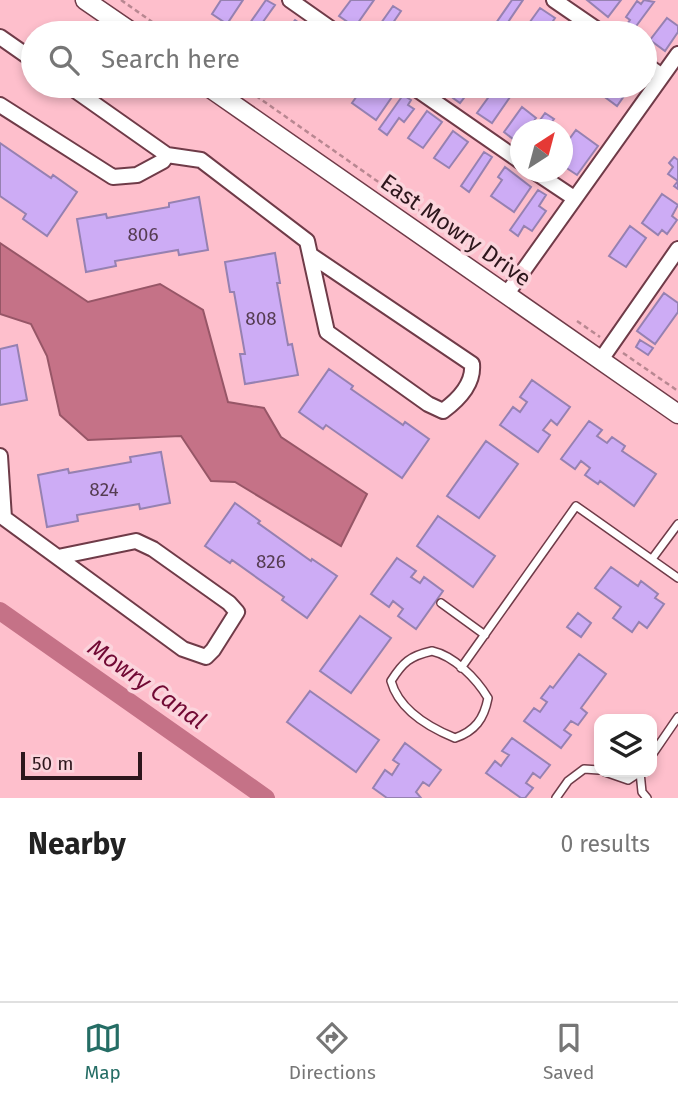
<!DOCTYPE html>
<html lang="en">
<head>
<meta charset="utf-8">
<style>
	:root { --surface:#fff; --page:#f2f2f2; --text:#222; --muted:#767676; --line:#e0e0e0; --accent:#256d65 }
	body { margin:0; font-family:"Fira Sans",sans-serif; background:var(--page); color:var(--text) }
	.controls { position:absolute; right:21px; bottom:21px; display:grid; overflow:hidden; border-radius:14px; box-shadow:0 4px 10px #0003 }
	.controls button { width:63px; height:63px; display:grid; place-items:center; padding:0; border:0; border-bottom:2px solid var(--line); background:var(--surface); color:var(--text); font:35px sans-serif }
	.compass { position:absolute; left:510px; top:119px; width:63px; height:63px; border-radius:50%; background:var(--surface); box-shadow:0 4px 10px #0003; rotate:36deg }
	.scale { position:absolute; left:21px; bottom:18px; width:121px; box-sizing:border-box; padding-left:7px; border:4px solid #2d161c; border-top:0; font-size:19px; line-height:24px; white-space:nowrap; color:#2d161c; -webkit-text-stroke:5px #fbd4dc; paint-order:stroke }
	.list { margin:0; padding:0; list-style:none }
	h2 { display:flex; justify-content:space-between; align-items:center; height:91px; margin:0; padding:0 28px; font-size:30px }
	h2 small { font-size:23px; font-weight:400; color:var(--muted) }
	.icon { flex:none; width:38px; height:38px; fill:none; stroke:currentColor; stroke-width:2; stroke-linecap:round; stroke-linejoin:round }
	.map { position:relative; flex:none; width:678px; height:798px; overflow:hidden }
	.search { position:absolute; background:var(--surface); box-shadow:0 4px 10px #0003; left:21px; right:21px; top:21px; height:77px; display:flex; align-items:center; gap:18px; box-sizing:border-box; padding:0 24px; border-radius:38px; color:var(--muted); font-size:26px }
	.sheet { height:203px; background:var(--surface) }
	nav { display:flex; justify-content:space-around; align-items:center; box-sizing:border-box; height:98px; border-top:2px solid var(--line); background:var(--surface); font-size:19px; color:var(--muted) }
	nav a { display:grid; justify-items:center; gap:4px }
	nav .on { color:var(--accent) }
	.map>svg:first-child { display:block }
	.water { fill:#c57287; stroke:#975667; stroke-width:2 }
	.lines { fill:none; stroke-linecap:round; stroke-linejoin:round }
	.canal { stroke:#c57287; stroke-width:18 }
	.building { fill:#cdacf5; stroke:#9681b1; stroke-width:2 }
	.service-casing { stroke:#6f3b48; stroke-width:10 }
	.minor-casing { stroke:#6f3b48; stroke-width:18 }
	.tertiary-casing { stroke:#6f3b48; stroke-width:21 }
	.path { stroke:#b88791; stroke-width:2.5; stroke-dasharray:5 3.5; stroke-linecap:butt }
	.service { stroke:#fff; stroke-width:7 }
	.minor { stroke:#fff; stroke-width:14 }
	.tertiary { stroke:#fff; stroke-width:18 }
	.labels { text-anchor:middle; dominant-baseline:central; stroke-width:7; stroke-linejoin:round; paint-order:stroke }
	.number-label { font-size:19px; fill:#553c52 }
	.street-label { font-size:23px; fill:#2d161c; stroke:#fbd4dc }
	.water-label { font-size:24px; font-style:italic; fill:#710934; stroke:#fbd4dc }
</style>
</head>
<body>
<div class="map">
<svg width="678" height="798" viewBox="0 0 678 798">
	<rect width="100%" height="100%" fill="#febfcc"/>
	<!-- water -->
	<path class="water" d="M0,243L88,302L160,284L203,310L228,402L264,408L281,437L367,494L341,546L235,482L211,481L181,436L88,440L60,415L47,356L31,324L0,314Z"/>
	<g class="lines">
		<!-- canal -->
		<path class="canal" d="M0,611L266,798"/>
	</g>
	<!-- building -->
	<path class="building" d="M221,0H243L227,24L212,14Z
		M266,0L275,5L255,33H243Z
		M351,0H374L355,27L339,16Z
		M512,0H523L504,28L496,23Z
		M587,0H621L608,17Z
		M644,0L654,2L631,33H624L622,31L630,20L626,17L637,1L641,4Z
		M393,6L401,11L386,33H374Z
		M540,8L555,18L545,33H522Z
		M667,18L678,26V32L665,51L650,40Z
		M295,20L302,25L296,33H285Z
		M364,86H383L394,94L376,120L352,103Z
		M462,86H473L460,103L453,98Z
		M608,86H631L617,106L602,95Z
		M496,87L510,97L492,123L477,113Z
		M403,95L411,100L408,105L414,109L404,122L399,118L387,135L379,129Z
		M522,107L536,118L528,130H520L518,143L504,132Z
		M427,111L442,122L423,148L408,138Z
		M545,113L554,119L551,123L560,130H533Z
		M576,130L598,146L577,175L562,165L569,154L562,149Z
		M453,131L468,142L449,168L434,158Z
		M0,143L51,178L53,175L77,192L47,236L23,219L26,214L0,196Z
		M484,152L492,157L469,192L461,186Z
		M674,157L678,160V189L674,186L678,181L668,174L673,167L669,163Z
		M505,167L531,187L514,212L491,196L502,180L498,177Z
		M538,190L546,195L539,206L546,211L532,231L524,226L518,236L510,230Z
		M662,194L678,205L672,216L677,220L667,234L662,230L658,235L642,223Z
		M199,197L208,250L179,255L178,250L115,261L116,266L86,272L77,219L106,214L107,218L169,207V203Z
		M630,226L646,238L626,267L609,256Z
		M275,253L280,283H277L288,345L292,344L298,375L245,384L240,354H245L234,292H230L225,262Z
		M664,293L678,303V312L655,344L637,331Z
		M640,340L653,348L648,355L636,347Z
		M17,345L27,400L0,405V349Z
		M329,369L353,386L351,389L403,425L405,422L429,439L402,478L326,425L323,429L299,412Z
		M532,380L570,407L557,425L551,420L543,430L550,435L538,452L500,425L513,407L520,412L527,402L520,397Z
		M589,421L602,430L597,436L607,443L612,437L625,446L622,451L656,474L634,506L600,481L598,484L585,475L590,468L581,461L575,469L561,459Z
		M486,441L518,464L479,518L447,496Z
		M161,452L170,503L140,509L139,504L77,515L78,521L47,527L38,475L68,469L69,473L131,462L130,457Z
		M235,503L260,521L258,523L311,561L312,559L337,576L307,618L282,600L284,597L232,560L230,563L205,546Z
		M438,516L495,556L473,587L417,546Z
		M397,558L416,571L411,577L420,583L424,577L443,591L416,629L398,616L403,609L393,601L389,607L371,594Z
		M611,567L638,586L641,581L658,594L655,598L664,604L647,628L639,622L632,632L613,618L621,607L595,588Z
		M578,613L591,623L581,637L567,627Z
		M360,616L391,638L351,693L320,671Z
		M579,654L606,674L581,708L587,713L578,725L571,721L564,730L571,735L561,748L524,721L534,708L540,712L547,702L541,698L550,686L553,688Z
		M310,691L379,740L356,772L287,722Z
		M512,738L550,765L540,778L533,773L526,783L533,788L525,798H521L486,773L495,761L501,766L509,755L502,751Z
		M405,743L441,770L429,786L423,782L416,792L421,798H387L373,788L385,770L392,775L399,764L393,760Z"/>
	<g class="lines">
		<defs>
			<path id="service" d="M652,559L678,524
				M441,603L485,635
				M432,651C454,656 476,678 488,698C484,719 475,731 455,738C428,727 399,710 391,681C403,662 410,656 432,651Z
				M461,668L576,506L678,578
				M652,755L678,717
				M605,772L628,780L640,772
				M640,772L642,792L647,798
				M556,798L568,781L584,769L599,770"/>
			<path id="minor" d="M290,0L337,33
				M554,0L602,33
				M0,37L33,60
				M645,64L662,76
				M69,86L167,155L201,160L307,241L327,332L428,404L443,411C458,400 474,384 472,364L312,256
				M412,86L520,161
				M0,105L113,177L137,175L163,161L167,155
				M535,172L574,198
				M506,295L678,54
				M600,361L678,249
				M0,456L4,518
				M0,515L183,649L206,657L213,650L237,612L229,603L153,549L136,541L58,557"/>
			<path id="tertiary" d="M85,0L133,33
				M207,86L678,414"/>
		</defs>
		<!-- service casing -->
		<use href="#service" class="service-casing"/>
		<!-- minor casing -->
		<use href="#minor" class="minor-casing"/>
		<!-- tertiary casing -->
		<use href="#tertiary" class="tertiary-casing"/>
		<!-- path -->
		<path class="path" d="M121,0L168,33
			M242,86L451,233
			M577,321L600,337
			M623,353L678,391"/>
		<!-- service -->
		<use href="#service" class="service"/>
		<!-- minor -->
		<use href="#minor" class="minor"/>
		<!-- tertiary -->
		<use href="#tertiary" class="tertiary"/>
	</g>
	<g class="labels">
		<!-- number labels -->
		<g class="number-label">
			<text x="143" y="234">806</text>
			<text x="261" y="318">808</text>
			<text x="104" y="489">824</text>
			<text x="271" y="561">826</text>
		</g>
		<!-- street labels -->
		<g class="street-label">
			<text transform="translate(456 230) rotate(35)">East Mowry Drive</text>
		</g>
		<!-- water labels -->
		<g class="water-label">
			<text transform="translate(147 684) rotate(35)">Mowry Canal</text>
		</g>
	</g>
</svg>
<div class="controls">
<button><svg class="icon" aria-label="layers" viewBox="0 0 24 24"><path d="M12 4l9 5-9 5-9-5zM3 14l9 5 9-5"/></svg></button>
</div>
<svg class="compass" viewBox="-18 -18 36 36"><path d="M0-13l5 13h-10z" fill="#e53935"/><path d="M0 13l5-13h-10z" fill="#767676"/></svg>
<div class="scale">50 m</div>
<div class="search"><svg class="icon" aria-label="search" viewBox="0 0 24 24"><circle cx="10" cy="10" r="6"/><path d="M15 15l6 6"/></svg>Search here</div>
</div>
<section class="sheet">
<h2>Nearby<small>0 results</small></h2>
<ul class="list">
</ul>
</section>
<nav>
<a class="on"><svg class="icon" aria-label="map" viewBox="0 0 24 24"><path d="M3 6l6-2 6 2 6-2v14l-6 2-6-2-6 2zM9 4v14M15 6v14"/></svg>Map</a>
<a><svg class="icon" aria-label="directions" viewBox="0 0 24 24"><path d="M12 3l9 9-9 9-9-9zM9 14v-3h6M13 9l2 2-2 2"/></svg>Directions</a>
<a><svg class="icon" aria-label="saved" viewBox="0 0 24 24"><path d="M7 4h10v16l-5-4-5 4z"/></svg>Saved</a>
</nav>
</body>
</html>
